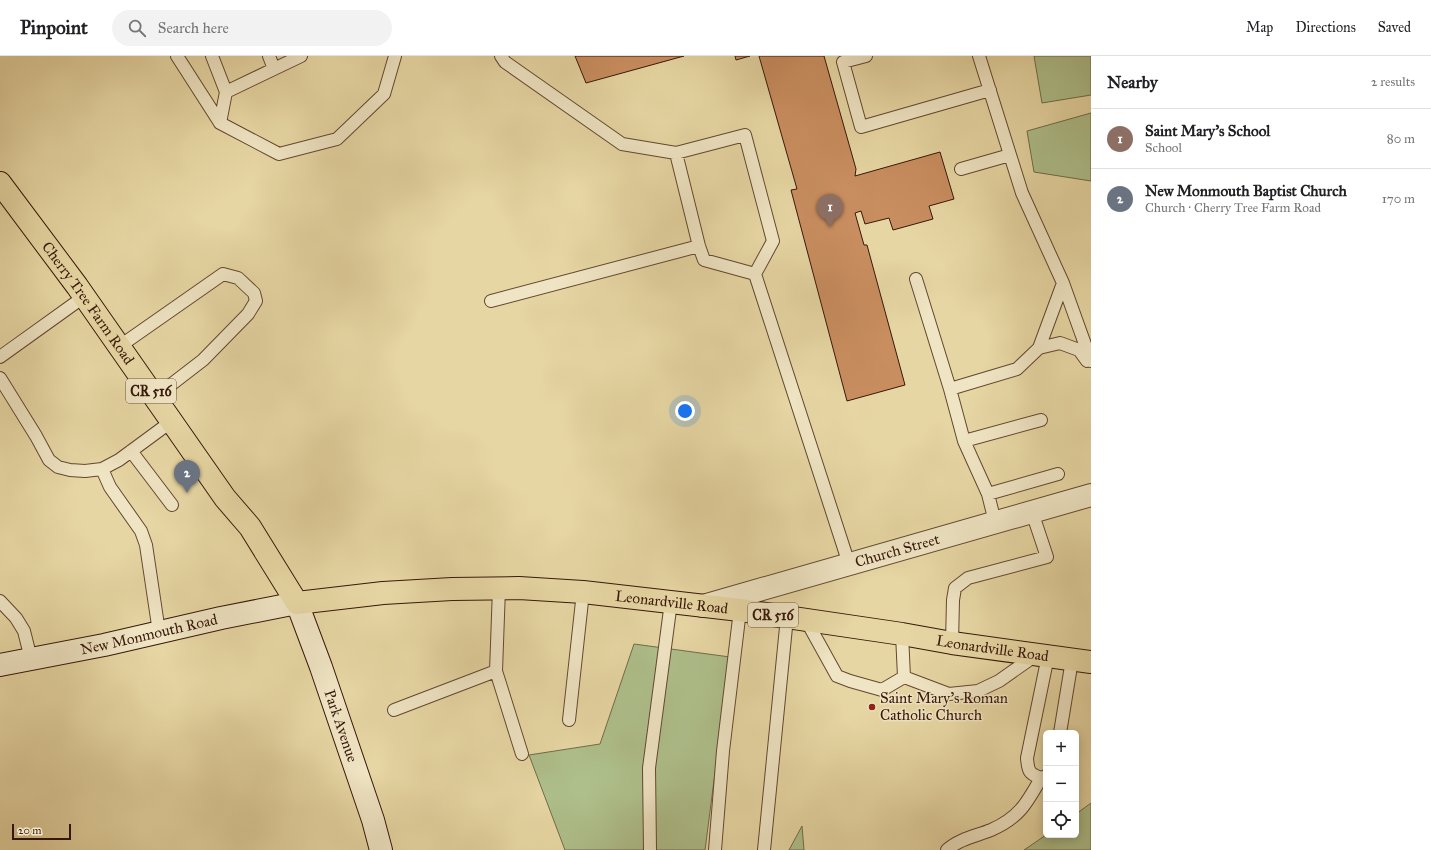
<!DOCTYPE html>
<html lang="en">
<head>
<meta charset="utf-8">
<style>
	:root { --surface:#fff; --page:#f2f2f2; --text:#202124; --muted:#757577; --line:#e0e0e0; --accent:#8f2418 }
	body { margin:0; font-family:"IM FELL Great Primer",serif; background:var(--page); color:var(--text) }
	.controls { position:absolute; right:12px; bottom:12px; display:grid; overflow:hidden; border-radius:6px; box-shadow:0 2px 10px #0003 }
	.controls button { width:36px; height:36px; display:grid; place-items:center; padding:0; border:0; border-bottom:1px solid var(--line); background:var(--surface); color:var(--text); font:20px sans-serif }
	.scale { position:absolute; left:12px; bottom:10px; width:59px; box-sizing:border-box; padding-left:4px; border:2px solid #37170a; border-top:0; font-size:11px; line-height:14px; white-space:nowrap; color:#37170a; -webkit-text-stroke:3px #efe4c3; paint-order:stroke }
	.you { position:absolute; left:685px; top:355px; width:14px; height:14px; margin:-10px; border:3px solid #fff; border-radius:50%; background:#1a73e8; box-shadow:0 0 0 6px #1a73e833 }
	.badge { display:grid; place-items:center; width:26px; height:26px; border-radius:50%; background:var(--accent); color:#fff; font-size:13px; font-weight:700 }
	.pin { position:absolute; translate:-50% -33px; filter:drop-shadow(0 1px 2px #0008) }
	.pin::after { content:''; position:absolute; top:21px; width:14px; height:12px; background:inherit; clip-path:polygon(0 0,100% 0,50% 100%) }
	.list { margin:0; padding:0; list-style:none }
	h2 { display:flex; justify-content:space-between; align-items:center; height:52px; margin:0; padding:0 16px; font-size:17px }
	h2 small { font-size:13px; font-weight:400; color:var(--muted) }
	.list li { display:grid; grid-template-columns:26px 1fr auto; gap:12px; align-items:center; box-sizing:border-box; height:60px; padding:0 16px; border-top:1px solid var(--line) }
	.list b { display:block; font-size:15px; white-space:nowrap }
	.list p { margin:0; font-size:13px; white-space:nowrap; color:var(--muted) }
	.list em { font-size:13px; font-style:normal; color:var(--muted) }
	.icon { flex:none; width:22px; height:22px; fill:none; stroke:currentColor; stroke-width:2; stroke-linecap:round; stroke-linejoin:round }
	.map { position:relative; flex:none; width:1091px; height:794px; overflow:hidden }
	header { display:flex; align-items:center; gap:24px; box-sizing:border-box; height:56px; padding:0 20px; background:var(--surface); border-bottom:1px solid var(--line) }
	header strong { font-size:19px }
	nav { display:flex; gap:22px; margin-inline-start:auto; font-size:14px }
	.search { width:280px; height:36px; background:var(--page); display:flex; align-items:center; gap:10px; box-sizing:border-box; padding:0 14px; border-radius:22px; color:var(--muted); font-size:15px }
	main { display:flex }
	aside { flex:1; background:var(--surface) }
	.map>svg:first-child { display:block }
	.green { fill:#aebf8b; stroke:#726b4a }
	.building { fill:#c98e60; stroke:#37170a }
	.lines { fill:none; stroke-linecap:round; stroke-linejoin:round }
	.lane-casing { stroke:#634730; stroke-width:14 }
	.street-casing { stroke:#634730; stroke-width:24 }
	.secondary-casing { stroke:#37170a; stroke-width:24 }
	.primary-casing { stroke:#37170a; stroke-width:24 }
	.lane { stroke:#efe4c3; stroke-width:12 }
	.street { stroke:#efe4c3; stroke-width:22 }
	.secondary { stroke:#efe4c3; stroke-width:22 }
	.primary { stroke:#e6d6a3; stroke-width:22 }
	.poi-dot { fill:#8f2418; stroke:#efe4c3; stroke-width:1.5 }
	.labels { text-anchor:middle; dominant-baseline:central; stroke-width:3; stroke-linejoin:round; paint-order:stroke }
	.shield { fill:#efe4c3; stroke:#6e5442; stroke-width:1 }
	.shield-label { font-size:14px; font-weight:bold; fill:#37170a }
	.street-label { font-size:15px; fill:#37170a; stroke:#efe4c3 }
	.poi-label { font-size:15px; fill:#37170a; stroke:#efe4c3; text-anchor:start }
</style>
</head>
<body>
<header>
<strong>Pinpoint</strong>
<div class="search"><svg class="icon" aria-label="search" viewBox="0 0 24 24"><circle cx="10" cy="10" r="6"/><path d="M15 15l6 6"/></svg>Search here</div>
<nav><a>Map</a><a>Directions</a><a>Saved</a></nav>
</header>
<main>
<div class="map">
<svg width="1091" height="794" viewBox="0 0 1091 794">
	<rect width="100%" height="100%" fill="#e6d6a3"/>
	<filter id="stains"><feTurbulence type="fractalNoise" baseFrequency=".005" numOctaves="4"/><feColorMatrix values="0 0 0 0 .2 0 0 0 0 .09 0 0 0 0 .02 0 0 0 .5 -.17"/></filter>
	<radialGradient id="worn" r=".72"><stop offset=".6" stop-color="#630" stop-opacity="0"/><stop offset="1" stop-color="#630" stop-opacity=".3"/></radialGradient>
	<!-- green -->
	<path class="green" d="M1034,0H1091V39L1042,47Z
		M1091,57V125L1034,116L1027,75Z
		M634,588L730,601L705,794H565L529,699L600,688Z
		M1091,747V794H1024L1046,779H1076V758Z
		M802,770L804,794H789Z"/>
	<!-- building -->
	<path class="building" d="M575,0H684L586,27Z
		M735,0H750L736,4Z
		M759,0H824L856,113L855,120L940,96L954,143L929,150L933,163L893,174L889,162L865,168L861,155L855,157L864,189H867L905,329L847,345L791,134L797,133Z"/>
	<g class="lines">
		<defs>
			<path id="lane" d="M177,0L220,67
				M212,0L226,36L301,0
				M269,0L274,13
				M501,0L505,6L622,88L676,97L745,79L773,185L755,218L849,508
				M866,0L843,6L861,71L990,34
				M979,0L1022,137L1063,227L1091,305
				M226,36L220,67L279,98L337,83L384,38L395,0
				M676,97L699,190L704,204L755,218
				M961,113L1010,99
				M916,223L950,333
				M491,245L699,190
				M120,290L223,218L238,222L254,237L256,245L248,258L203,304L155,341
				M1039,292L1060,287L1079,294L1087,305
				M0,301L85,240
				M0,322L36,380L49,404L58,411L70,414L85,415L102,413L119,404L172,365
				M964,385L1041,364
				M131,395L172,449
				M102,413L110,431L141,475L146,489L159,576
				M988,438L1058,418
				M995,466L988,438L964,385L950,333L1017,313L1039,292L1063,227
				M0,545L16,562L24,575L31,603
				M806,564L837,620L850,625L882,634L904,621
				M902,578L904,621L949,638L978,635L999,625L1036,599
				M952,587L953,544L955,532L968,522L1047,501L1032,456
				M496,615L522,698
				M394,654L496,615L499,532
				M569,664L583,536
				M1060,677L1072,604
				M1046,720L1041,722C1029,718 1028,715 1027,702L1048,600
				M650,794L649,712L671,546
				M715,794L723,695L740,554
				M764,794L787,561
				M947,794C959,783 976,780 991,774C1019,762 1027,747 1041,722"/>
			<g id="street">
				<path id="s1" d="M703,550L1091,439"/>
			</g>
			<g id="secondary">
				<path id="s2" d="M0,609L104,589L221,562L297,547L321,611L373,764L381,794"/>
			</g>
			<g id="primary">
				<path id="s3" d="M0,127L77,230L225,442L250,471L297,547L383,537L452,533L519,532L583,536L740,554L902,578L952,587L1091,606"/>
			</g>
		</defs>
		<!-- lane casing -->
		<use href="#lane" class="lane-casing"/>
		<!-- street casing -->
		<use href="#street" class="street-casing"/>
		<!-- secondary casing -->
		<use href="#secondary" class="secondary-casing"/>
		<!-- primary casing -->
		<use href="#primary" class="primary-casing"/>
		<!-- lane -->
		<use href="#lane" class="lane"/>
		<!-- street -->
		<use href="#street" class="street"/>
		<!-- secondary -->
		<use href="#secondary" class="secondary"/>
		<!-- primary -->
		<use href="#primary" class="primary"/>
	</g>
	<!-- markers -->
	<circle class="poi-dot" cx="872" cy="651" r="4"/>
	<g class="labels">
		<!-- shield labels -->
		<g class="shield">
			<rect x="126" y="323" width="50" height="24" rx="3"/>
			<rect x="748" y="547" width="50" height="24" rx="3"/>
		</g>
		<g class="shield-label">
			<text x="151" y="335">CR 516</text>
			<text x="773" y="559">CR 516</text>
		</g>
		<!-- street labels -->
		<g class="street-label">
			<text stroke="none"><textPath href="#s3" startOffset="149">Cherry Tree Farm Road</textPath></text>
			<text stroke="none"><textPath href="#s1" startOffset="202">Church Street</textPath></text>
			<text stroke="none"><textPath href="#s3" startOffset="891">Leonardville Road</textPath></text>
			<text stroke="none"><textPath href="#s2" startOffset="152">New Monmouth Road</textPath></text>
			<text stroke="none"><textPath href="#s3" startOffset="1215">Leonardville Road</textPath></text>
			<text stroke="none"><textPath href="#s2" startOffset="434">Park Avenue</textPath></text>
		</g>
		<!-- poi labels -->
		<g class="poi-label">
			<text x="880" y="642">Saint Mary's Roman<tspan x="880" dy="17">Catholic Church</tspan></text>
		</g>
	</g>
	<rect width="100%" height="100%" filter="url(#stains)"/>
	<rect width="100%" height="100%" fill="url(#worn)"/>
</svg>
<div class="controls">
<button>+</button>
<button>−</button>
<button><svg class="icon" aria-label="locate" viewBox="0 0 24 24"><circle cx="12" cy="12" r="6"/><path d="M12 2v4M12 18v4M2 12h4M18 12h4"/></svg></button>
</div>
<div class="scale">20 m</div>
<div class="you"></div>
<div class="pin badge" style="left:830px;top:171px;background:#8d6e63">1</div>
<div class="pin badge" style="left:187px;top:437px;background:#6b7280">2</div>
</div>
<aside>
<h2>Nearby<small>2 results</small></h2>
<ul class="list">
<li><span class="badge" style="background:#8d6e63">1</span><div><b>Saint Mary's School</b><p>School</p></div><em>80 m</em></li>
<li><span class="badge" style="background:#6b7280">2</span><div><b>New Monmouth Baptist Church</b><p>Church · Cherry Tree Farm Road</p></div><em>170 m</em></li>
</ul>
</aside>
</main>
</body>
</html>
